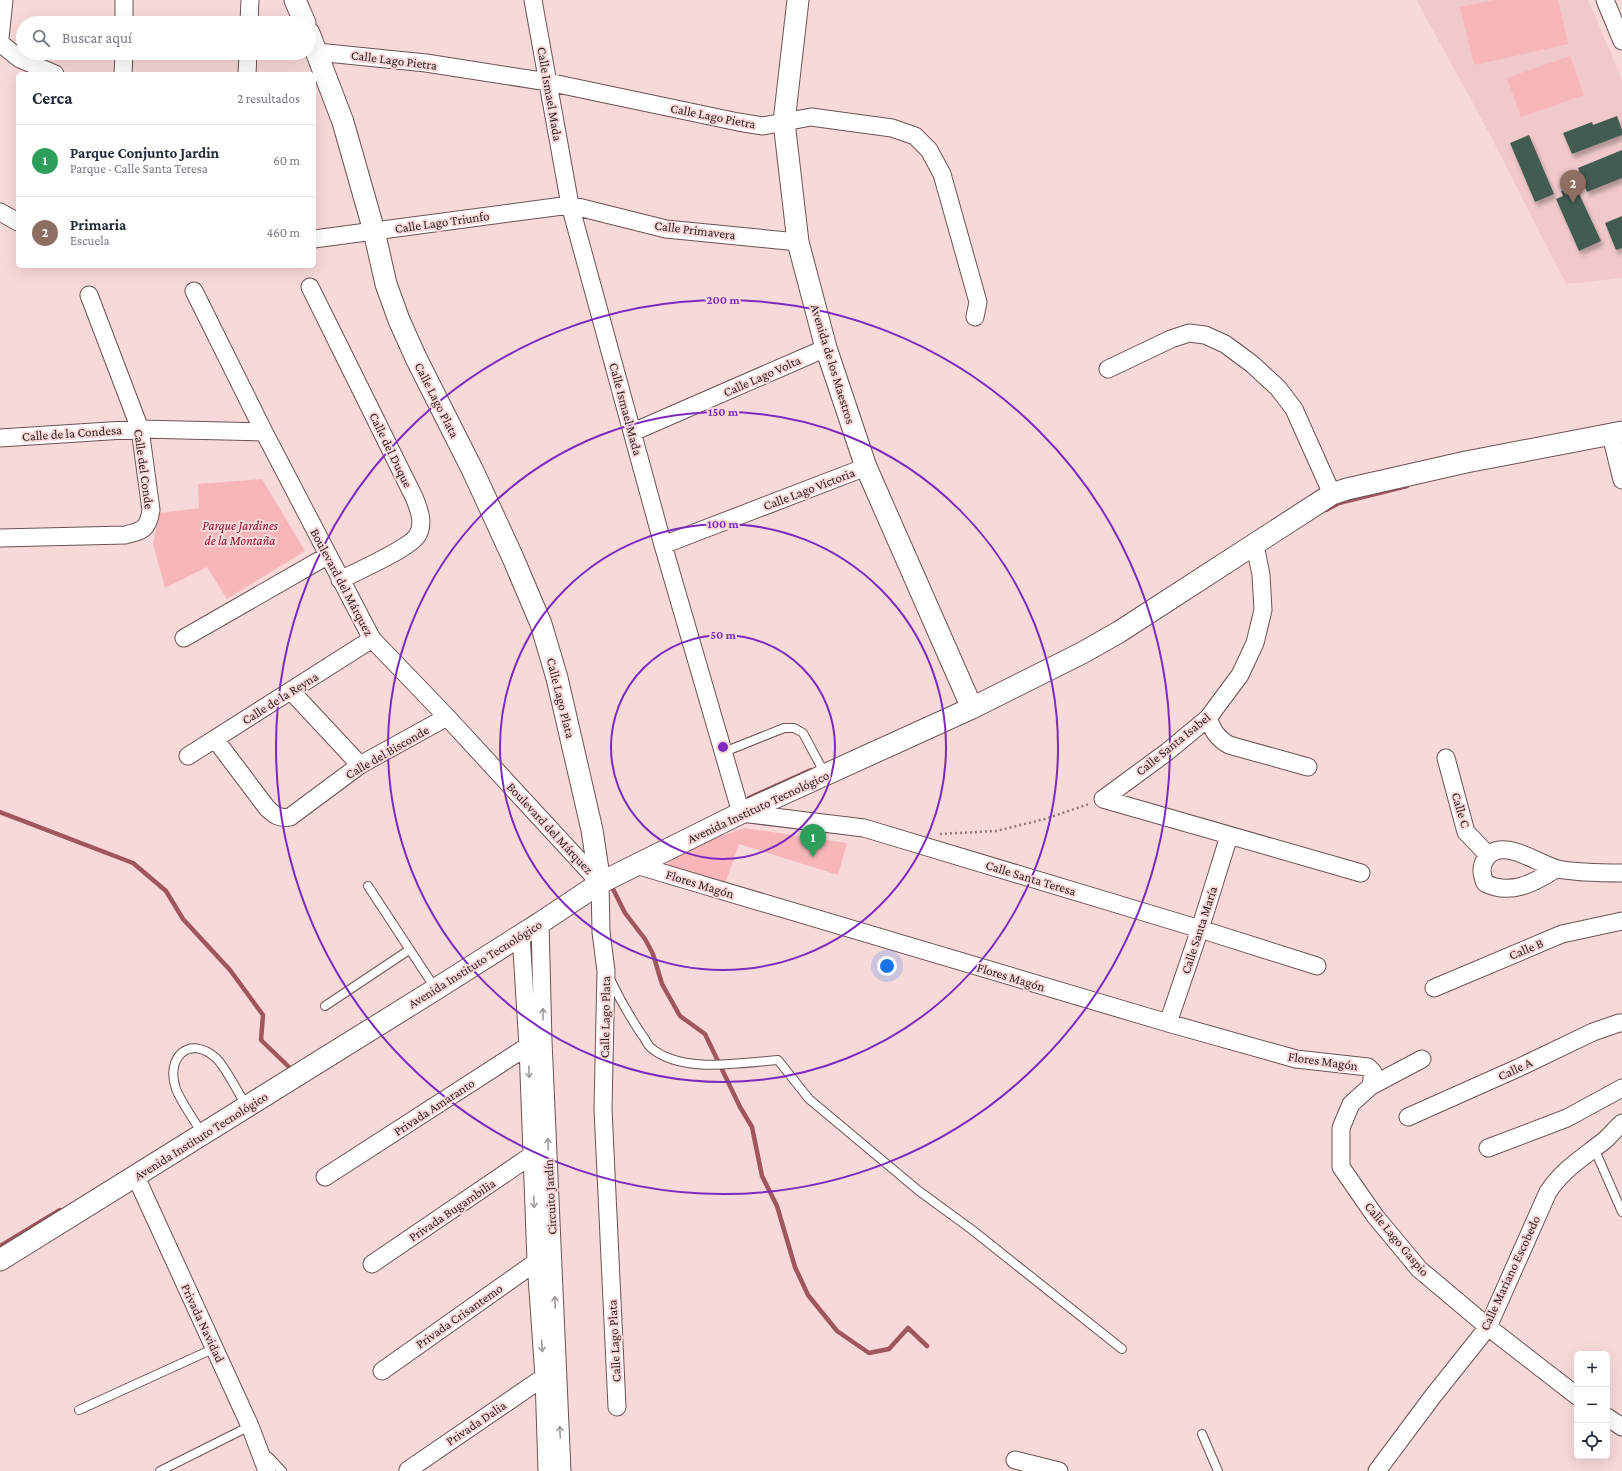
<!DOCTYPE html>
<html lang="es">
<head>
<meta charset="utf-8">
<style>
	:root { --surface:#fff; --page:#f6f6f7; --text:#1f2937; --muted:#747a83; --line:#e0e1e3; --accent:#326e58 }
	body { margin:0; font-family:"Crimson Pro",serif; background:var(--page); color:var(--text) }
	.controls { position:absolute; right:12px; bottom:12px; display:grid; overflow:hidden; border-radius:6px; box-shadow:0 4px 16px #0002 }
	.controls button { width:36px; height:36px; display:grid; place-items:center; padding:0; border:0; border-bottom:1px solid var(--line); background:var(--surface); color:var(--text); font:20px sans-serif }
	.you { position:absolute; left:887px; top:966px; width:14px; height:14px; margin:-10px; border:3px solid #fff; border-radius:50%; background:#1a73e8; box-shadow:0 0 0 6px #1a73e833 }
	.badge { display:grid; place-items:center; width:26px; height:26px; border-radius:50%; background:var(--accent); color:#fff; font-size:13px; font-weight:700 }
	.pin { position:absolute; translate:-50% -33px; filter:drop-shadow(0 1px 2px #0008) }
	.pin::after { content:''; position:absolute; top:21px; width:14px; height:12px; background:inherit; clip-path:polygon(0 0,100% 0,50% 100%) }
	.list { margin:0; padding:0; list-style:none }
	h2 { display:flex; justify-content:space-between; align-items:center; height:52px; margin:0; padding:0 16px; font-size:17px }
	h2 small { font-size:13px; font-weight:400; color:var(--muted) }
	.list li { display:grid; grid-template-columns:26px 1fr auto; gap:12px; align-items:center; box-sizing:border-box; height:72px; padding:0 16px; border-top:1px solid var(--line) }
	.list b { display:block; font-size:15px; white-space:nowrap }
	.list p { margin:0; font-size:13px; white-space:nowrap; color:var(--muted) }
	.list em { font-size:13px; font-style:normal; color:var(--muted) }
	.icon { flex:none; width:22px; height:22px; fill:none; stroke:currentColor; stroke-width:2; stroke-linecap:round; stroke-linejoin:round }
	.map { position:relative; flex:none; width:1622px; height:1471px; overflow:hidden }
	.search { position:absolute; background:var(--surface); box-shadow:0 4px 16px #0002; left:16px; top:16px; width:300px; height:44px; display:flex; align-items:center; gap:10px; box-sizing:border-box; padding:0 14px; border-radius:22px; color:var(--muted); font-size:15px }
	.panel { position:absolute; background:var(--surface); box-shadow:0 4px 16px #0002; left:16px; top:72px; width:300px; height:196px; border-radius:6px }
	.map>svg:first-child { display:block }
	.built { fill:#f1c9cb }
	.green { fill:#f7b6ba }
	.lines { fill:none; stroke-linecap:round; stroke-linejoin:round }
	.stream { stroke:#a0565d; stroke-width:4.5 }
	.building { fill:#435c51; filter:url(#shadow) }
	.service-casing { stroke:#6c5254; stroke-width:10 }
	.minor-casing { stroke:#6c5254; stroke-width:19 }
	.tertiary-casing { stroke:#6c5254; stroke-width:23 }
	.path { stroke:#907b7c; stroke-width:2.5; stroke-dasharray:2 3; stroke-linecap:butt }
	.service { stroke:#fff; stroke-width:8 }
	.minor { stroke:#fff; stroke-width:17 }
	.tertiary { stroke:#fff; stroke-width:21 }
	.oneway { stroke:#9f9a9a }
	.ring { fill:none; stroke:#7b2cbf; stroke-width:2 }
	.labels { text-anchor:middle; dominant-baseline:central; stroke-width:4; stroke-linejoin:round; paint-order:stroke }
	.street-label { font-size:13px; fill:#291e1f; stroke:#f8d9da }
	.park-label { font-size:13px; font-style:italic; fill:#911331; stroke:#f8d9da }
	.centre { fill:#7b2cbf; stroke:#f8d9da; stroke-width:2 }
	.ring-label { font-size:12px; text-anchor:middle; font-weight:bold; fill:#7b2cbf; stroke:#f8d9da; stroke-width:4; stroke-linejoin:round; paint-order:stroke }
</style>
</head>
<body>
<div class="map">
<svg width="1622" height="1471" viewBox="0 0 1622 1471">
	<defs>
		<filter id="shadow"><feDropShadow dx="2.5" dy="4.5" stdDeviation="2" flood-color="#0004"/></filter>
	</defs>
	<rect width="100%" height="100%" fill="#f8d9da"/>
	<!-- built -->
	<path class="built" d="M1420,0H1588L1622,79V278L1566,284L1487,129L1417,1Z"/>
	<!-- green -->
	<path class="green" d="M1494,0H1558L1568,44L1474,65L1460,7Z
		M1570,56L1584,95L1521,117L1507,78Z
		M262,479L305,551L227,599L207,567L165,588L153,544L159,513L199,508L198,484Z
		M744,828L847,843L838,875L739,844L725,884L664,867L686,848Z"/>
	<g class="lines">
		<!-- stream -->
		<path class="stream" d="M1326,510L1339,503L1407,486
			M749,798L811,770
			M0,812L133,863L166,891L183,919L230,970L263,1015L261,1040L290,1068
			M610,883L625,913L645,939L653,954L662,984L680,1016L705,1034L740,1107L752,1127L762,1176L777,1206L795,1267L808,1295L837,1331L869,1353L889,1349L908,1328L927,1346
			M0,1246L60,1210"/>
	</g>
	<!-- building -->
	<path class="building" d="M1617,116L1622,130V135L1572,154L1563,133L1592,122L1593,125Z
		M1529,135L1554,194L1535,202L1510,143Z
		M1622,150V178L1587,192L1578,168Z
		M1575,185L1601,241L1579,251L1556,199L1563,196L1561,191Z
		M1622,216V248L1616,250L1605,223Z"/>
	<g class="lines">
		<defs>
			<path id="service" d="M724,752L784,728H794L803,733L825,774
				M368,886L435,988
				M610,979C619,998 630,1017 642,1035C645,1038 647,1044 650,1047C680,1074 741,1063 778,1060L809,1099L919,1191L971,1229L1122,1349
				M325,1006L409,950
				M202,1134C195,1121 181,1102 176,1089C165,1058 189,1034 216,1058C225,1066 240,1096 247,1107
				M1594,1148L1622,1212
				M79,1410L215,1348
				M1202,1434L1218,1471
				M262,1455L269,1457L282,1471
				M160,1471L250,1426"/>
			<path id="minor" d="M533,0L570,205L663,545L741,813L864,828L1200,929L1317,966
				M1605,0L1622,41
				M124,23V0
				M249,23L250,0
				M0,38L4,0
				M0,43L20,59L55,74
				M317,52L426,63L548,82L738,122L763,126L811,117L892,128L915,136L929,150L942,174L978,302L975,317
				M123,74L124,53
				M247,74L248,53
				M0,212L18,222
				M314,239L570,205L666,229L798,242
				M310,287L414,497C419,509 425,524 417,536C408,549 356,572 340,580
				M194,291L264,432L372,639L447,717L600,883L601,932L606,971L603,1109L617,1407
				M1108,369L1171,339L1189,333L1205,335L1225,344L1252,364L1278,388L1294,409L1332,494
				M633,432L826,348
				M1611,435L1622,480
				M0,438L140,429L264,432
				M0,538L125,535C142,531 148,530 151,510L140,429L89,295
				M663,545L866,467
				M184,638L327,556
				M291,691L360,765
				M1208,718C1213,731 1217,738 1229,745L1308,767
				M215,739L267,808C274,815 280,819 290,817L360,765L447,717
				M188,756L372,639
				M1446,758L1466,832L1488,855
				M1103,799L1167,752L1208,718L1240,675L1255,643L1263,610L1261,575L1255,545
				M1103,799L1361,873
				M636,865L1168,1023L1296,1059L1368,1067L1373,1072L1371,1086
				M1556,869C1534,883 1510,896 1485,883C1482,875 1480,868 1485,860C1500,834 1539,865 1558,869C1578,873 1601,873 1622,873
				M540,923L543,1041L562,1471
				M521,935L528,1046L536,1262L544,1377L547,1471
				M1434,988L1562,934L1622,921
				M1168,1023L1200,929L1229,836
				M1422,1059L1371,1086L1351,1104L1341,1128V1167L1375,1216L1419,1269L1488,1327L1577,1396
				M1408,1117L1518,1068L1593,1032L1619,1023H1622
				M1488,1148L1567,1118L1622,1088
				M136,1177L250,1426L267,1471
				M325,1177L528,1046L537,1043
				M372,1264L532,1155
				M382,1371L536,1262
				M1607,1417L1622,1427
				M1015,1460L1059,1471
				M408,1470L544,1377
				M1377,1471L1433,1396L1488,1327L1548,1192C1563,1169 1584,1157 1605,1140C1611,1135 1616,1128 1622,1123"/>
			<path id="tertiary" d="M295,0L305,23
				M798,0L784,122L798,242L826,348L866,467L972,708
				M309,33L343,122L374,231L386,284L399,320L416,358L473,471L513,558L541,624L557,678L592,830L600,883
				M0,1260L436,989L540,923L600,883L741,813L972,708L1082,653L1119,632L1332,494L1347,489L1466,462L1622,432"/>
		</defs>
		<!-- service casing -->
		<use href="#service" class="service-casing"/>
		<!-- minor casing -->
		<use href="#minor" class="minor-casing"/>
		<!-- tertiary casing -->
		<use href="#tertiary" class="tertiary-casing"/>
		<!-- path -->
		<path class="path" d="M940,834L996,831L1045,819L1089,804"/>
		<!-- service -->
		<use href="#service" class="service"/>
		<!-- minor -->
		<use href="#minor" class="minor"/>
		<!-- tertiary -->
		<use href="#tertiary" class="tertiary"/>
	</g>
	<!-- one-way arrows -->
	<defs><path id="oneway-shaft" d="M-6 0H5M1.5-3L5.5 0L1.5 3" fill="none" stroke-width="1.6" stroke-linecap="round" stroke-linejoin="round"/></defs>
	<g class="oneway">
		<use href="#oneway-shaft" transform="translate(543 1014) rotate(-91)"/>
		<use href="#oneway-shaft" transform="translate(529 1072) rotate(88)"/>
		<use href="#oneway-shaft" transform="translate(548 1144) rotate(-92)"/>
		<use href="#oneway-shaft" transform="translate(534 1202) rotate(88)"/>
		<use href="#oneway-shaft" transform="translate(555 1302) rotate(-92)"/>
		<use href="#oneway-shaft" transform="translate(542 1346) rotate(86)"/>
		<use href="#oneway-shaft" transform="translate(560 1432) rotate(-93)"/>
	</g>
	<!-- distance rings -->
	<g class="ring">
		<circle cx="723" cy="747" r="112"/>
		<circle cx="723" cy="747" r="223"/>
		<circle cx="723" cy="747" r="335"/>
		<circle cx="723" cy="747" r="447"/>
	</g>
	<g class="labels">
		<!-- street labels -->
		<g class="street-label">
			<text transform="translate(394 60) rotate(7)">Calle Lago Pietra</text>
			<text transform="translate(550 94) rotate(80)">Calle Ismael Mada</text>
			<text transform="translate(713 116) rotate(11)">Calle Lago Pietra</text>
			<text transform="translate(442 222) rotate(-8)">Calle Lago Triunfo</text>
			<text transform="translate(695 230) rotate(7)">Calle Primavera</text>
			<text transform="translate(833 364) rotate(73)">Avenida de los Maestros</text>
			<text transform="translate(762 376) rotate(-24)">Calle Lago Volta</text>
			<text transform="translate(437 400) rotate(63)">Calle Lago Plata</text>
			<text transform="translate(626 409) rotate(75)">Calle Ismael Mada</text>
			<text transform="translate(72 433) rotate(-4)">Calle de la Condesa</text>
			<text transform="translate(391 450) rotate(64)">Calle del Duque</text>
			<text transform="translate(144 469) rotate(82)">Calle del Conde</text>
			<text transform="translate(809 489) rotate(-21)">Calle Lago Victoria</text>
			<text transform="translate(342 582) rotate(62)">Boulevard del Márquez</text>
			<text transform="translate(280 698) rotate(-32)">Calle de la Reyna</text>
			<text transform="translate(561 698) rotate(76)">Calle Lago Plata</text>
			<text transform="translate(1173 744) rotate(-39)">Calle Santa Isabel</text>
			<text transform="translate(387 752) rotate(-30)">Calle del Bisconde</text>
			<text transform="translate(758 807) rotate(-25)">Avenida Instituto Tecnológico</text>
			<text transform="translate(1461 810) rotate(73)">Calle C</text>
			<text transform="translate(550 828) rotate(47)">Boulevard del Márquez</text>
			<text transform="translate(1031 878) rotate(17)">Calle Santa Teresa</text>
			<text transform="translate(700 884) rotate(17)">Flores Magón</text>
			<text transform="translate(1199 930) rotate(-72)">Calle Santa María</text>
			<text transform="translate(1526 949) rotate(-23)">Calle B</text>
			<text transform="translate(475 964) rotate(-32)">Avenida Instituto Tecnológico</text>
			<text transform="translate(1011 977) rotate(17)">Flores Magón</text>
			<text transform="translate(605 1017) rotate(-89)">Calle Lago Plata</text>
			<text transform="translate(1323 1061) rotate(8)">Flores Magón</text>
			<text transform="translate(1515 1069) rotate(-25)">Calle A</text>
			<text transform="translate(434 1107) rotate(-33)">Privada Amaranto</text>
			<text transform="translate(201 1136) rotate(-32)">Avenida Instituto Tecnológico</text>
			<text transform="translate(550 1197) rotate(-93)">Circuito Jardín</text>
			<text transform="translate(452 1210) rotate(-34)">Privada Bugambilia</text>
			<text transform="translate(1397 1239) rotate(50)">Calle Lago Gaspio</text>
			<text transform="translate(1510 1273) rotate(-65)">Calle Mariano Escobedo</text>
			<text transform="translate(459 1316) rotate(-35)">Privada Crisantemo</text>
			<text transform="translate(203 1323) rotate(65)">Privada Navidad</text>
			<text transform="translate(614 1341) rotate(-93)">Calle Lago Plata</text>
			<text transform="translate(476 1423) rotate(-34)">Privada Dalia</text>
		</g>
		<!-- park labels -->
		<g class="park-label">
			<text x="240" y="525">Parque Jardines<tspan x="240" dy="15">de la Montaña</tspan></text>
		</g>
	</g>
	<circle cx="723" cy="747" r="6" class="centre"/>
	<g class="ring-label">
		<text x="723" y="304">200 m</text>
		<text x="723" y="416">150 m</text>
		<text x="723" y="528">100 m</text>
		<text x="723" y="639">50 m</text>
	</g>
</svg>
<div class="controls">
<button>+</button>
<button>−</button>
<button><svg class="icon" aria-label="locate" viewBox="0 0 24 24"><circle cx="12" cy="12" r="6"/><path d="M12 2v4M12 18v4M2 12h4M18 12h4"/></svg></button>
</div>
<div class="you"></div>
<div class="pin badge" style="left:813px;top:857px;background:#2e9e5b">1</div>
<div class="pin badge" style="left:1573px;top:203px;background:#8d6e63">2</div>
<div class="search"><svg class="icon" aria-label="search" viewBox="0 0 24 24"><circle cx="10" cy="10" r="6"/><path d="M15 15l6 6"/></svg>Buscar aquí</div>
<section class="panel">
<h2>Cerca<small>2 resultados</small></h2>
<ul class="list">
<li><span class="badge" style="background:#2e9e5b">1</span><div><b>Parque Conjunto Jardin</b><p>Parque · Calle Santa Teresa</p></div><em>60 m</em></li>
<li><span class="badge" style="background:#8d6e63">2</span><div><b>Primaria</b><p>Escuela</p></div><em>460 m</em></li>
</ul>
</section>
</div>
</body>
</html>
